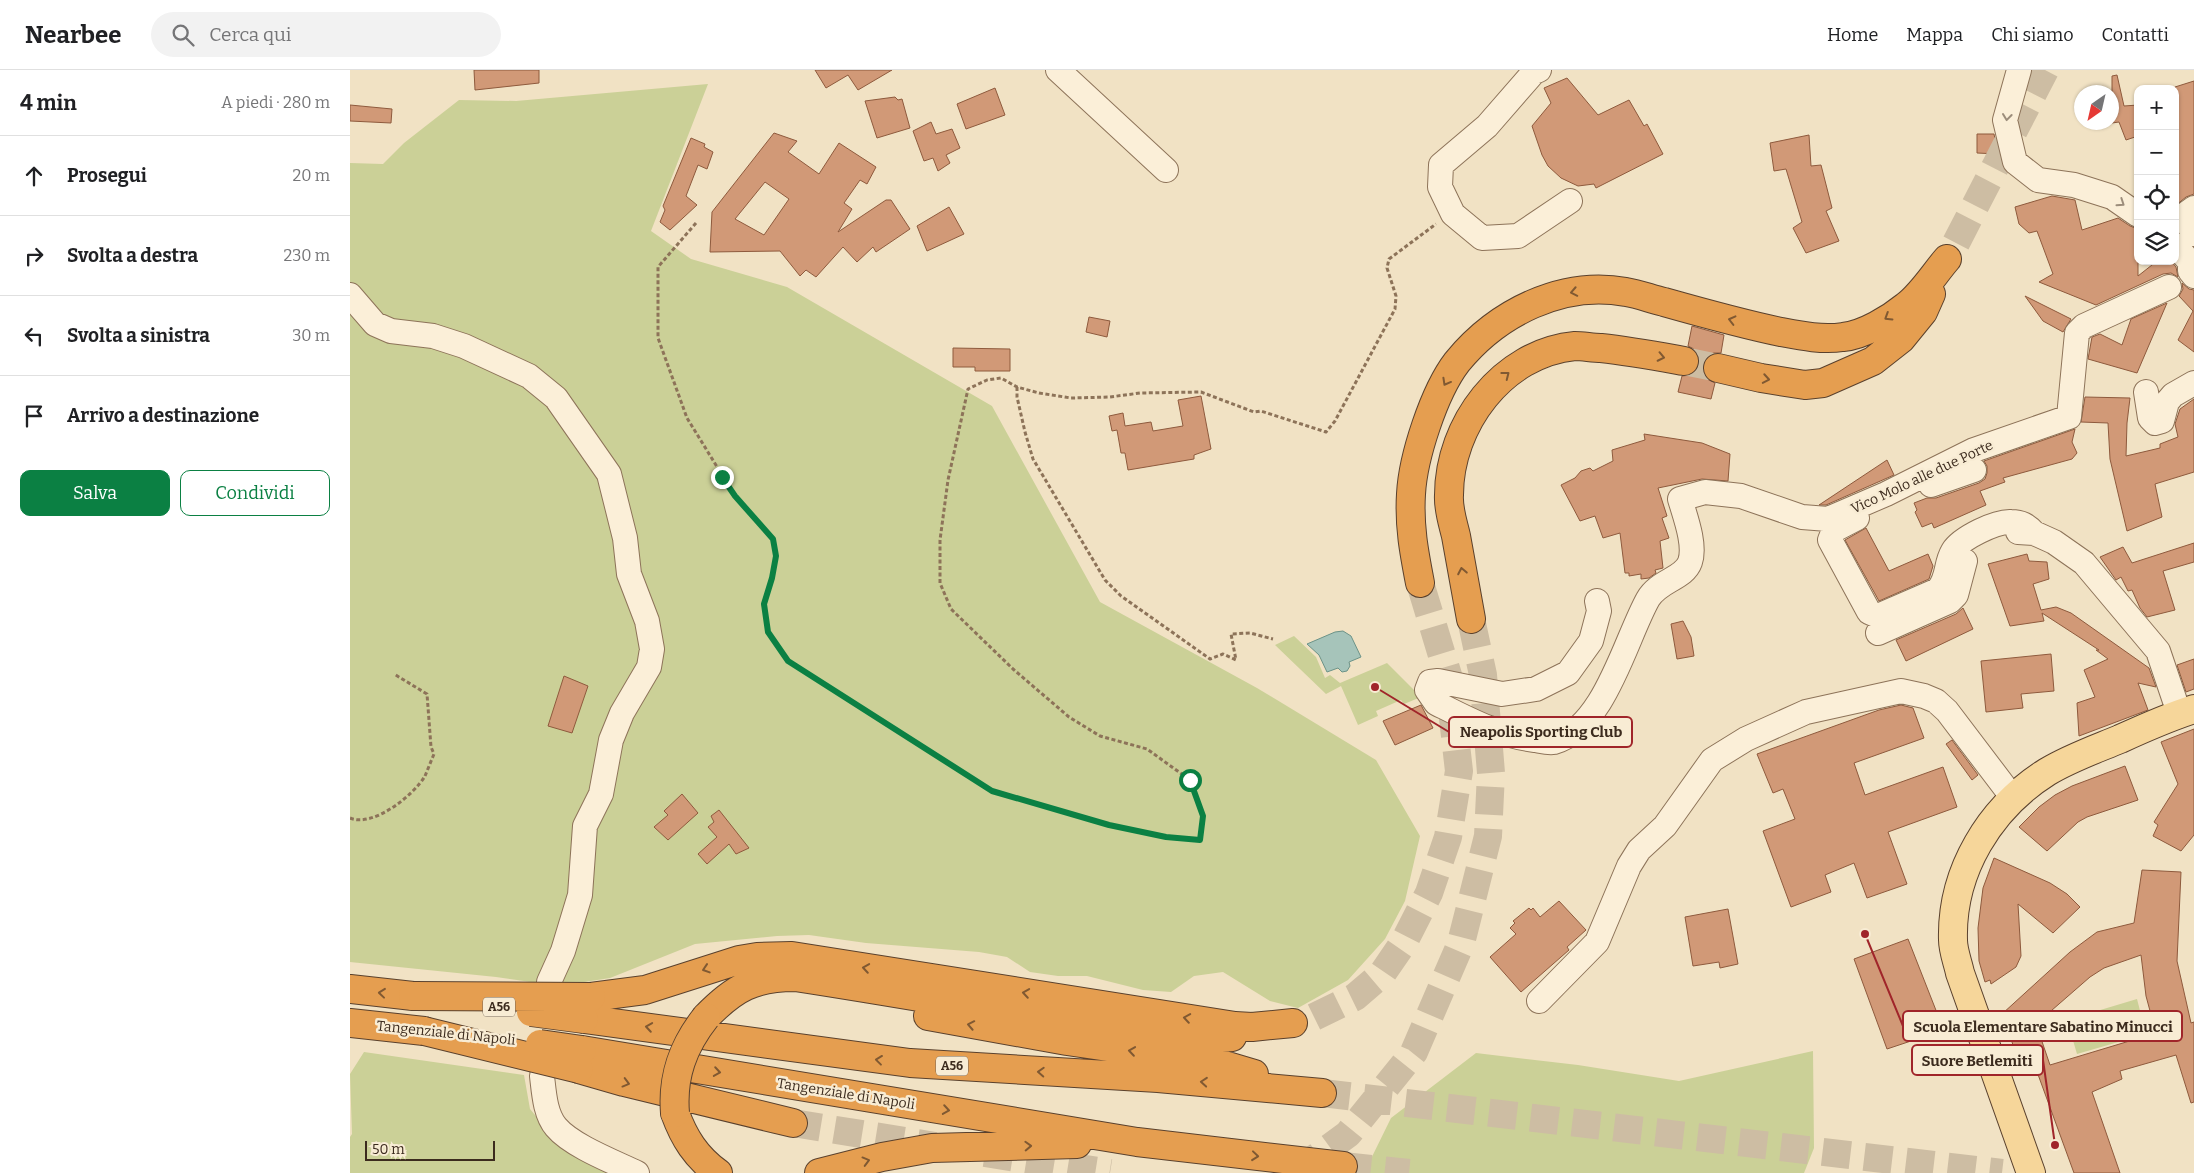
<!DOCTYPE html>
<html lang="it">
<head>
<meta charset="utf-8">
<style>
	:root { --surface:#fff; --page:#f2f2f2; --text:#202124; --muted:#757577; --line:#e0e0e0; --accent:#0b8043 }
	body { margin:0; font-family:Bitter,serif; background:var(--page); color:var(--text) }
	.controls { position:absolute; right:15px; top:15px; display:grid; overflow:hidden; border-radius:10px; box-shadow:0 1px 4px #0004 }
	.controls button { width:45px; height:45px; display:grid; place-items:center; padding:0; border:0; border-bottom:1px solid var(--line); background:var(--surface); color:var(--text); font:25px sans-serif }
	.compass { position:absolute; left:1724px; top:15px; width:45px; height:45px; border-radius:50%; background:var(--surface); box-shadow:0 1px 4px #0004; rotate:214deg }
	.scale { position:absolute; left:15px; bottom:12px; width:130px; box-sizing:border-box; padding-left:5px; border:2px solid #3c2b1e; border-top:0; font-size:14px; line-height:18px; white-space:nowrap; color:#3c2b1e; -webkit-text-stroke:4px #f8ecd4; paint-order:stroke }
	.stop { position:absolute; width:15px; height:15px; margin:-11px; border:4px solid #0b8043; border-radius:50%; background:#fff }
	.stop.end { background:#0b8043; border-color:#fff; box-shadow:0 1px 5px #0008 }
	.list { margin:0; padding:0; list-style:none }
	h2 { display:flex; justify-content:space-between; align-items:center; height:65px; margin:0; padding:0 20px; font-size:21px }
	h2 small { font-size:16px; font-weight:400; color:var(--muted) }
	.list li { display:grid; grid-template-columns:32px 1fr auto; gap:15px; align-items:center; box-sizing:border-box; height:80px; padding:0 20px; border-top:1px solid var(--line) }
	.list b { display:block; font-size:19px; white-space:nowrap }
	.list em { font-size:16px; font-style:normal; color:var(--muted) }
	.actions { display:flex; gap:10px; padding:15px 20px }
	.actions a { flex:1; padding:11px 0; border:1px solid var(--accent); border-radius:10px; text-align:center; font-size:18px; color:var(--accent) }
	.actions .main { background:var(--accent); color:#fff }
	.icon { flex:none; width:28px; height:28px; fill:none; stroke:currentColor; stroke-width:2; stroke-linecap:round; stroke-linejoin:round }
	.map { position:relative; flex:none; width:1844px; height:1103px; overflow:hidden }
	header { display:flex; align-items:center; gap:30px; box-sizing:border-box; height:70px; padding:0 25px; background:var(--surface); border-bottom:1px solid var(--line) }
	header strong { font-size:24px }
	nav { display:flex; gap:28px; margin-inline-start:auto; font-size:18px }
	.search { width:350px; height:45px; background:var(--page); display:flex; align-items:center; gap:12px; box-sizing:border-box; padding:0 18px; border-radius:28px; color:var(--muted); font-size:19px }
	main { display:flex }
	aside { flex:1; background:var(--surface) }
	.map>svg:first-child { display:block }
	.green { fill:#cbd097 }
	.water { fill:#a6c4ba; stroke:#6c9388 }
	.building { fill:#d19977; stroke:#8e5a3d; fill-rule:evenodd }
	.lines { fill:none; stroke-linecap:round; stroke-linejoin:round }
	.highway-tunnel { stroke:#cdbda3; stroke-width:28; stroke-dasharray:28 14; stroke-linecap:butt }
	.minor-casing { stroke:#8d7359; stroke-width:26 }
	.major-casing { stroke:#5a412d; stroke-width:30 }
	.highway-casing { stroke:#5a412d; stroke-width:30 }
	.path { stroke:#8d7359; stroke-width:3; stroke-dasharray:4 2.5; stroke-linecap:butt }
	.minor { stroke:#fbefd8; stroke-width:24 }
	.major { stroke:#f6d69a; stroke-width:28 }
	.highway { stroke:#e59e50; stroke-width:28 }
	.highway-bridge-casing { stroke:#5a412d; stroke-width:30; stroke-linecap:butt }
	.highway-bridge { stroke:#e59e50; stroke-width:28 }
	.oneway { stroke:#9c8d7b }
	.oneway2 { stroke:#805932 }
	.route { stroke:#0b8043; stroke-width:6 }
	.labels { text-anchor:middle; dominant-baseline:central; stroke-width:5; stroke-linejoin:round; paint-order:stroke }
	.shield { fill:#f8ecd4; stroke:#746555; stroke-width:1 }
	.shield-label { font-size:12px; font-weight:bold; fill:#3c2b1e }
	.street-label { font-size:14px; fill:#3c2b1e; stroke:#f8ecd4 }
	.leader { fill:none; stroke:#a0252a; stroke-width:2 }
	.callout-dot { fill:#a0252a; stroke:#f8ecd4; stroke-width:2 }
	.callout { fill:#f8ecd4; stroke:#a0252a; stroke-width:2 }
	.callout-label { font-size:15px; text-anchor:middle; font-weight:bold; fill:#3c2b1e }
</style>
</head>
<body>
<header>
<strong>Nearbee</strong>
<div class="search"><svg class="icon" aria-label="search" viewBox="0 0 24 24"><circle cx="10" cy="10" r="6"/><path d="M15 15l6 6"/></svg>Cerca qui</div>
<nav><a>Home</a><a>Mappa</a><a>Chi siamo</a><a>Contatti</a></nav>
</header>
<main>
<aside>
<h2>4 min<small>A piedi · 280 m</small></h2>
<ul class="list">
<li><svg class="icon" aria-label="ahead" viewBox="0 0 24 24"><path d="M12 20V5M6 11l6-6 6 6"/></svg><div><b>Prosegui</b></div><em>20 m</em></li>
<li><svg class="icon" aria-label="right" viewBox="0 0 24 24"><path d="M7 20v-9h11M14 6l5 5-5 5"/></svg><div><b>Svolta a destra</b></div><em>230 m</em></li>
<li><svg class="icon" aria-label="left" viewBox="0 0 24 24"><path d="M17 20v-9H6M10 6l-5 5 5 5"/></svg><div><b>Svolta a sinistra</b></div><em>30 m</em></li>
<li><svg class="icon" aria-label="arrive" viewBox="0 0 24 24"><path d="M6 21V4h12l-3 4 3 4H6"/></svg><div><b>Arrivo a destinazione</b></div></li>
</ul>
<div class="actions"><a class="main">Salva</a><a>Condividi</a></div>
</aside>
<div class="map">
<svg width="1844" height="1103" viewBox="0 0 1844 1103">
	<rect width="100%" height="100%" fill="#f1e2c4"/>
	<!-- green -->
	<path class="green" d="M358,14L301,161L341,189L437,217L642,336L750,532L907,618L1026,690L1070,766L1055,831L1035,869L998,910L948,938L920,931L873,902L844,906L821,922L793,920L737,906H708L680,902L657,887L629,882L516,873L459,865L427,866L345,874L260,908L209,916L146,907L0,892V93L33,94L54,73L109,30L166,31Z
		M944,566L966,587L975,608L980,605L990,613L1037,593L1071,627L1054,634L1051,630L1026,641L1028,646L1008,655L991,616L976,624L925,575Z
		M1787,929L1796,964L1727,984L1717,950Z
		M1463,981L1464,1078L1454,1103H1014L1041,1048L1126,983L1228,995L1329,1011Z
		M14,982L174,1005L180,1039L205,1069L258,1103H0V1067L2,1064L0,1004Z"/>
	<!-- water -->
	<path class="water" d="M993,561L1001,566L1011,587L999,592L1000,596L997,601L992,602L988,598L977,602L969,585L957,574L985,562Z"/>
	<!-- building -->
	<path class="building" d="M124,0H189V13L125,20Z
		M465,0H542L508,20L498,5L476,18Z
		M1767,5L1774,36L1788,35V66L1776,70L1769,52L1762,53V6Z
		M1217,8L1248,45L1279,30L1294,56L1297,54L1313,84L1246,118L1244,114L1228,116L1211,108L1198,96L1192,85L1182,56L1201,33L1194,18Z
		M1844,11V124L1836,127L1825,136V17Z
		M645,18L655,45L616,59L607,34Z
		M545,27L548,30L552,29L560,58L527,68L515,31Z
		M0,35L42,39L41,53L0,51Z
		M581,52L586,64L602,59L610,78L596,85L600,93L588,101L583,88L574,91L563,61Z
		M424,63L447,71L438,82L469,104L489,73L526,97L517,114L510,110L494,133L502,139L488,162L536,130H541L560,159L526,182L523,177L507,192L493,177L466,207L456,200L450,206L430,181L360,182L362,142ZM415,112L439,129L414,165L385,149Z
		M1627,64H1644L1648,84L1627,83Z
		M1459,65L1461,96L1471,95L1482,138L1476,141L1489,171L1456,183L1443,158L1452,152L1436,99L1424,101L1420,73Z
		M341,68L355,74L354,77L363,82L357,99L348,95L336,126L347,135L320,160L310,152L315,140L313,136Z
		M1702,126L1725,130L1732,160L1768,148L1780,156L1788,159V206L1807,191H1821L1826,197L1828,207L1821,203L1813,204L1746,235L1689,212L1703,204L1687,161L1679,163L1669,154L1665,137Z
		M599,137L614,164L577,181L567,156Z
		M1832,213L1839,219L1844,220V282L1828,270L1843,241L1829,226L1833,219Z
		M1675,226L1721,249L1713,262L1693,251Z
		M1817,233L1787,303L1738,289L1742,267L1750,264L1772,275L1781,249Z
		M739,247L760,251L757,267L736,262Z
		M1342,256L1374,265L1371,283H1363L1357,287L1353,295V303L1357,309L1365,313L1361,329L1328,322L1332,306L1340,305L1346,301L1349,294L1348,285L1344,279L1338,276Z
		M603,278L660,279V301H625V297H603Z
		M851,326L861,379L844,385V389L778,400L775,383H771L767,360L762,361L759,346L773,343L775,356L801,352L803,361L833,356L828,330Z
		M1735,327L1780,328L1777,353L1776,386L1810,378V374L1828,367L1825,354L1830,339L1844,329V402L1805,414L1812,447L1777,461L1760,389L1758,353L1731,352Z
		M1725,359L1722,372L1727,383L1722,389L1653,408L1655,412L1630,421L1636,435L1584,458L1582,453L1572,457L1565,442L1567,440L1564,433L1577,428H1586L1629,413L1635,409L1637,403V396L1634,391Z
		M1294,364L1352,373L1380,384L1378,411L1352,409L1308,418L1317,446L1312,448L1319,468L1310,471L1313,498L1305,500L1306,503L1299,508L1291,509V504L1279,506V503H1275L1270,463L1253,468L1245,446L1230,451L1211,415L1225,408L1231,401L1240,398L1243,401L1263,391L1262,380L1295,370Z
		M1537,390L1544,405L1476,435H1469Z
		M1516,458L1539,501L1578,484L1583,496L1579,509L1529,531L1495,470Z
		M1844,473V492L1813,501L1825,540L1797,547L1790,538L1782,520L1778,521L1771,507L1766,510L1750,487L1773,477L1782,493Z
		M1677,484L1679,491L1697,492L1699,509L1683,514L1691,540L1706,537L1721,543L1799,598L1806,617L1788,613L1798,640L1729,666L1727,633L1745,627L1734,600L1758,589L1746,580H1749L1692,543L1694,551L1660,556L1638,494Z
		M1613,538L1623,559L1556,591L1546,570L1606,544Z
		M1333,551L1341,567L1344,586L1327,589L1321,554Z
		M1701,584L1704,621L1671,624L1673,638L1636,642L1631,591Z
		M1844,589V619L1836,622L1827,595Z
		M214,606L238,616L222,663L198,656Z
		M1071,635L1083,658L1045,675L1033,651Z
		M1551,635L1563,638L1574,668L1504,693L1515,725L1593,697L1607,737L1538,762L1557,814L1517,828L1504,793L1475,805L1481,822L1441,837L1413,761L1445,749L1433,719L1423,723L1407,684L1529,640Z
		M1844,659V765L1831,781L1803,766L1808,755L1804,752L1828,714L1811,672Z
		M1602,670L1628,705L1622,710L1596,674Z
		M1775,696L1788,730L1737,747L1728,752L1697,781L1669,757L1689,737L1705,725L1722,716Z
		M332,724L348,743L318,770L304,757L318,745L314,741Z
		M369,740L399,778L386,784L379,774L357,794L348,784L367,767L358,757L364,752L361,746Z
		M1644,788L1700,813L1717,824L1730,837L1703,863L1668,834L1671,886L1666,897L1641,914L1640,910L1635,912L1629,891L1628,858L1633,818Z
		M1792,800L1831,802L1827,891L1841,953L1844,952V1032L1841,1033L1826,985L1770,1001L1772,1009L1742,1022L1770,1103H1724L1686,999L1673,1003L1652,944L1720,882L1747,862L1784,853ZM1791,885L1796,926L1806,963L1700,995L1686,954L1740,907L1754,898Z
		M1209,831L1236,860L1217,877L1219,880L1171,922L1140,887L1166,864L1160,858L1165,853L1163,851L1179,838L1181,840L1183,838L1190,847Z
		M1378,839L1388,894L1370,898L1369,892L1343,896L1335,847Z
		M1558,869L1589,948L1583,952L1588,962L1537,979L1504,889Z"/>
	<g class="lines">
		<!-- highway-tunnel -->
		<path class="highway-tunnel" d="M1606,173L1695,0
			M1334,291L1368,298
			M964,947L1005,927L1032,904L1054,872L1079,823L1098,767L1109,701L1098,605L1070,513
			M972,1023L1652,1103
			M443,1053L585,1076
			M635,1083L760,1103
			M993,1096L1059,1103
			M946,1102L998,1064L1064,982L1111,873L1138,766L1141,703L1133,605L1121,549"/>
		<defs>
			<path id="minor" d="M708,0L816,100
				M1189,0L1184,2L1137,56L1091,95L1090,117L1103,144L1132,168L1168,166L1220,131
				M1669,0L1655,50L1665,92L1688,110L1724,115L1762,127L1788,145
				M1844,138L1837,143L1836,151L1844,164
				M1825,175L1840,192V201L1844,206
				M0,225L25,254L41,261L83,266L114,276L179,306L206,328L259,404L275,468L279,504L297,551L302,579L299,597L272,643L261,670L251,724L235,756L230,825L213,881L199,912
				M1796,322L1800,348L1805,353L1812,351L1817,332L1823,325L1844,313
				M1581,415L1624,400
				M1507,448L1484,460L1480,470L1519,542L1528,546L1588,520C1599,507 1595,494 1603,481C1611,468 1646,451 1661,452C1671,452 1677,455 1684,463
				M1668,462L1684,463L1704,472L1734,493L1808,581L1829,643
				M1247,531L1249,541L1241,571L1218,603L1186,619L1152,624L1088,611L1080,612L1077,620L1086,633C1120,650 1147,665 1185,670C1191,671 1198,673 1204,672C1255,657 1275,570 1298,529C1309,510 1334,509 1340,492C1346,475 1335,446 1330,429L1355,422L1391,426L1452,447L1478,449L1536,424L1624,380L1719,347L1727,263L1734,256L1819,217
				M1528,563L1600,531L1606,525L1615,491
				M1189,931L1247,872L1279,796L1289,780L1315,756L1362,690L1396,669L1456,642L1551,621L1574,626L1586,631L1597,641L1663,728
				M192,1006C194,1023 195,1044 206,1057C222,1076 264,1092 287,1103"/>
			<path id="major" d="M1681,1103L1610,903C1608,893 1603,881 1603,870C1601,801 1640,738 1697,702C1720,688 1746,679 1770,669C1794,658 1819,647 1844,639"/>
			<path id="highway" d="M1368,298L1411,308L1455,315L1473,313L1523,291L1551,269L1573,242L1581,224
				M1070,513C1064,482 1059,456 1061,424C1063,387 1084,322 1107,292C1147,243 1212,210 1276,222C1289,224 1301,229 1314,232C1353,243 1392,254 1431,262C1452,266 1472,270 1493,267C1514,265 1540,249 1556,236C1572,224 1584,204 1597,189
				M1121,549C1116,521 1111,494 1106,466C1103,453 1098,439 1099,425C1099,355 1152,283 1225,276C1233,276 1243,278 1251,278C1279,281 1306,286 1334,291
				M0,919L63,926
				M241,927L295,920L389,890L407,887L442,886L885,956L902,957L943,953
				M578,946L717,971L867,993L904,1004
				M356,947C384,918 404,907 445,907C530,920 615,935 700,949C759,958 822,973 882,967
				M234,949L560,993L808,1008L972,1023
				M0,953L74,961
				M232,980L787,1072L993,1096
				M229,999L274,1012L443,1053
				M325,1043C334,1068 346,1087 368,1103
				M469,1103L532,1087L582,1078L727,1074"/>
		</defs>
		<!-- minor casing -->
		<use href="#minor" class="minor-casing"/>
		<!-- major casing -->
		<use href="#major" class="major-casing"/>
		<!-- highway casing -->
		<use href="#highway" class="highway-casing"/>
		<!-- path -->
		<path class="path" d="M346,153L308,197V268L337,348L385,426L423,469L426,486L422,508L413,534L418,562L438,591L642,721L759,755L816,767L850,770L853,746L840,710L797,679L750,666L719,647L663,599L601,539L590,513V470L598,410L618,319L637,310L651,308L667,317L689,323L721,328L760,327L790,323L851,322L904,342L911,341L976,362L985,351L1045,239L1046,226L1037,198L1039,189L1086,154
			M667,317V327L675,362L683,389L755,510L771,526L860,589L873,584L886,590L881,564L900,563L923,569
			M0,748C23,758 64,725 75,706C78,699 81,691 84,684L81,677L77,624L44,604"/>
		<!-- minor -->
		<use href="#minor" class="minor"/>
		<!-- major -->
		<use href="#major" class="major"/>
		<!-- highway -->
		<use href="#highway" class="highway"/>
		<defs>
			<path id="highway-bridge" d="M63,926L241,927
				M181,942L234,949
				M74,961L229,999
				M190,974L232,980
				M325,1043C322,1006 333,976 356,947"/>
		</defs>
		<!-- highway-bridge casing -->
		<use href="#highway-bridge" class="highway-bridge-casing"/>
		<!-- highway-bridge -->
		<use href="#highway-bridge" class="highway-bridge"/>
	</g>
	<!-- one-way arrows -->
	<defs><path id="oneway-chevron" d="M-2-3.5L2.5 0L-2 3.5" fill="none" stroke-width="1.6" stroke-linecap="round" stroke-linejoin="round" transform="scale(1.25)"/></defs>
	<g class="oneway">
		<use href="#oneway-chevron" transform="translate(1657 47) rotate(97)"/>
		<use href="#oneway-chevron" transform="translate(1771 133) rotate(34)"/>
	</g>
	<g class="oneway2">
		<use href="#oneway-chevron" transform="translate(1224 222) rotate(169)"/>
		<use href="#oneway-chevron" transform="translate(1538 247) rotate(148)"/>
		<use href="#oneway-chevron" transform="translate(1382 250) rotate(-166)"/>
		<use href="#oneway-chevron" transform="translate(1311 287) rotate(12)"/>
		<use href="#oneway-chevron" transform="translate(1156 305) rotate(-38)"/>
		<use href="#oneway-chevron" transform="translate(1416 309) rotate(10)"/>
		<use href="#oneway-chevron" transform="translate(1096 312) rotate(119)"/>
		<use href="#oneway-chevron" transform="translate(1112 501) rotate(-101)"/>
		<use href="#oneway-chevron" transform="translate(516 898) rotate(-171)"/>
		<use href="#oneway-chevron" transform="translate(356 899) rotate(162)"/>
		<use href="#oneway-chevron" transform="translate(32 923) rotate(-174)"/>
		<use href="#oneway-chevron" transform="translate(676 923) rotate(-171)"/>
		<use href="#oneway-chevron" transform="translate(837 948) rotate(-171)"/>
		<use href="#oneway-chevron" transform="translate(621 955) rotate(-169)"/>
		<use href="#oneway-chevron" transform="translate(299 957) rotate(-171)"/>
		<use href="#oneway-chevron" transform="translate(782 981) rotate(-172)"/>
		<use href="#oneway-chevron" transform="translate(529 990) rotate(-173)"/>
		<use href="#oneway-chevron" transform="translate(367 1002) rotate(9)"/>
		<use href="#oneway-chevron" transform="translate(691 1002) rotate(-177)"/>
		<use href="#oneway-chevron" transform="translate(854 1012) rotate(-175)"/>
		<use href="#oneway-chevron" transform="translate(276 1013) rotate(15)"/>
		<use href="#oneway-chevron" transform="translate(596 1040) rotate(9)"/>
		<use href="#oneway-chevron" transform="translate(678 1076) rotate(-2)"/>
		<use href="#oneway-chevron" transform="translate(905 1086) rotate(6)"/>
		<use href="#oneway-chevron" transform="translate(516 1091) rotate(-15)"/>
	</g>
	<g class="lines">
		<!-- route -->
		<path class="route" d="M372,407L385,426L423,469L426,486L422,508L414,534L418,562L438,591L642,721L759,755L816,767L850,770L853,746L840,710"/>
	</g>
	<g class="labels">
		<!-- shield labels -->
		<g class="shield">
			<rect x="133" y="927.5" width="32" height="19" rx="4"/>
			<rect x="586" y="986.5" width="32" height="19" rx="4"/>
		</g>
		<g class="shield-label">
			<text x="149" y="937">A56</text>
			<text x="602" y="996">A56</text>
		</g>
		<!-- street labels -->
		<g class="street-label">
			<text transform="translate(1572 407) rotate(-25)">Vico Molo alle due Porte</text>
			<text transform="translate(96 963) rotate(6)">Tangenziale di Napoli</text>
			<text transform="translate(496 1024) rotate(9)">Tangenziale di Napoli</text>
		</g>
	</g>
	<!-- callouts -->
	<path class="leader" d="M1025 617L1099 662M1515 864L1553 956M1705 1075L1693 990"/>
	<g class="callout-dot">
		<circle cx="1025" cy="617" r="5"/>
		<circle cx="1515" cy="864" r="5"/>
		<circle cx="1705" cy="1075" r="5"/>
	</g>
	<g class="callout">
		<rect x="1099" y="647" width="183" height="30" rx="5"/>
		<rect x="1553" y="941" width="279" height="30" rx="5"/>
		<rect x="1562" y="975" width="131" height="30" rx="5"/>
	</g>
	<g class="callout-label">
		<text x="1191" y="667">Neapolis Sporting Club</text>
		<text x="1693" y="962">Scuola Elementare Sabatino Minucci</text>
		<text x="1627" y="996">Suore Betlemiti</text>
	</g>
</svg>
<div class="controls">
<button>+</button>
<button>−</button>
<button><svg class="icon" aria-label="locate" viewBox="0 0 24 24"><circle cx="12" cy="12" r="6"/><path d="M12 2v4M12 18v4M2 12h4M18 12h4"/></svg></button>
<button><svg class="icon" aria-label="layers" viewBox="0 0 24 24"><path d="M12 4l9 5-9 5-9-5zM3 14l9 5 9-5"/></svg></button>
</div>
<svg class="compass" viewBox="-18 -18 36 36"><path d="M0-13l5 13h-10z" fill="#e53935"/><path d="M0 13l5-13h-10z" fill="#757577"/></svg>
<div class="scale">50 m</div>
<div class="stop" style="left:840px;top:710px"></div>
<div class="stop end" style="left:372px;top:407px"></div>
</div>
</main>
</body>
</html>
